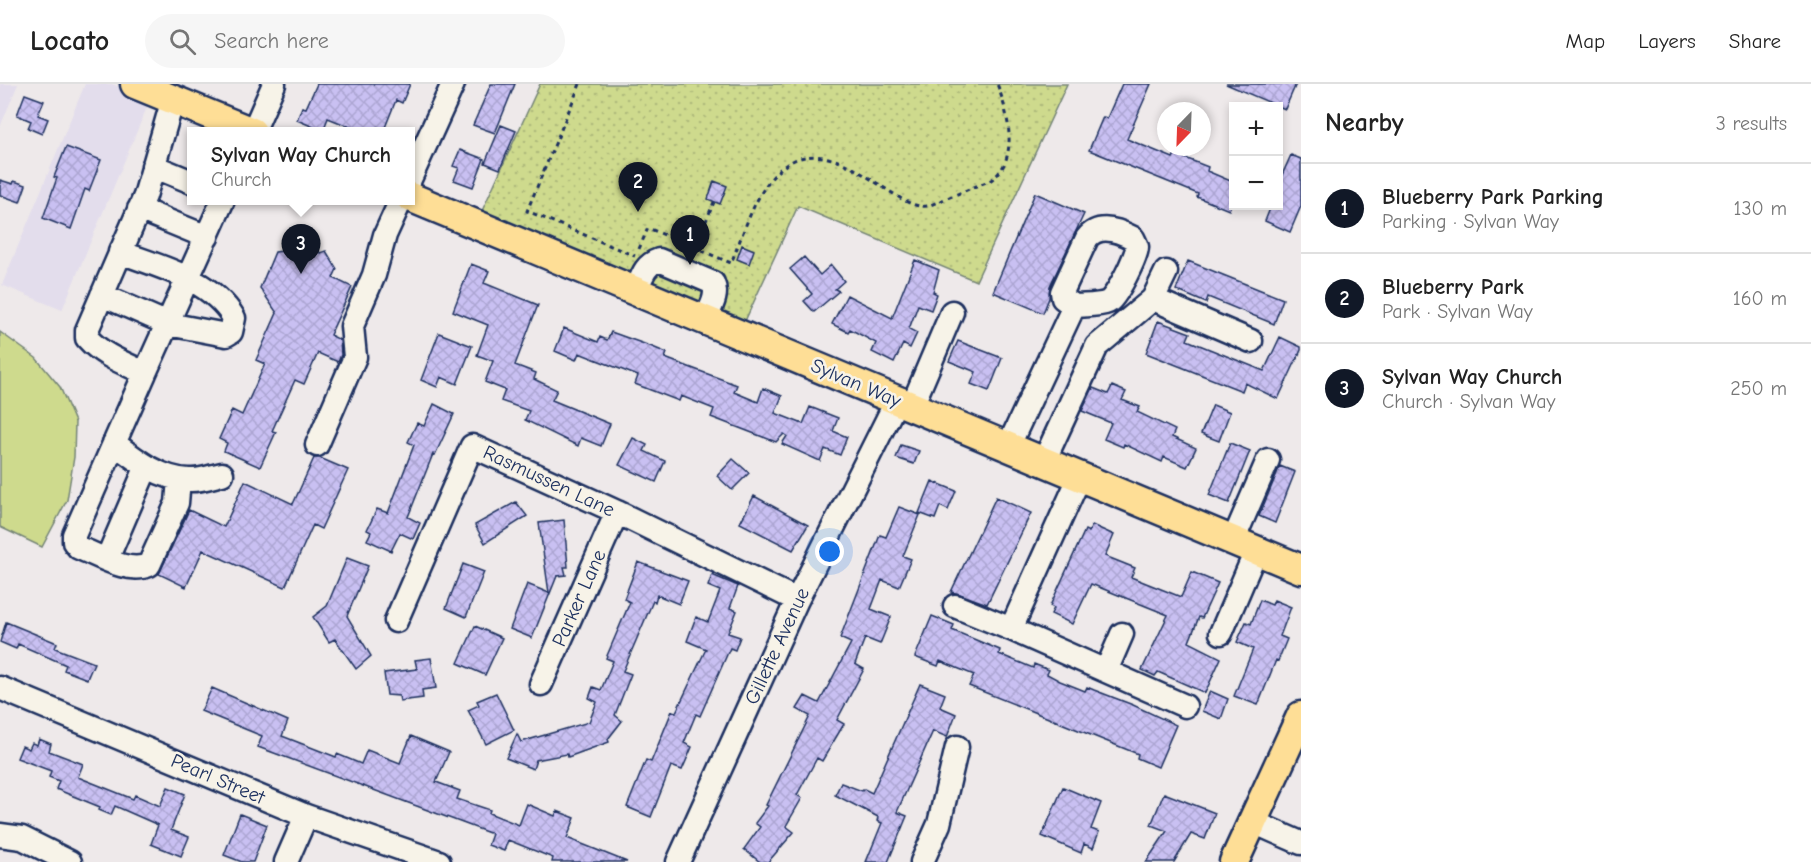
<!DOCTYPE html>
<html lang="en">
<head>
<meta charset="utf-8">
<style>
	:root { --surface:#fff; --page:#f6f6f6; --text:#222; --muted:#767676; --line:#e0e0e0; --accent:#111827 }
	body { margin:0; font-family:"Comic Neue",sans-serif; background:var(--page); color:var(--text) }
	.controls { position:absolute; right:18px; top:18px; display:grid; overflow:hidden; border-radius:0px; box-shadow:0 3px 9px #0003 }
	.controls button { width:54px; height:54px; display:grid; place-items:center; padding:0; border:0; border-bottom:2px solid var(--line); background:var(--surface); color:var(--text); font:30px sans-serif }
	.compass { position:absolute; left:1157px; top:18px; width:54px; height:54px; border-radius:50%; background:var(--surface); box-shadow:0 3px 9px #0003; rotate:203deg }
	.you { position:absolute; left:830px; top:468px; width:21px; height:21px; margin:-15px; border:4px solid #fff; border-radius:50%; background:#1a73e8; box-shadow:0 0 0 9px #1a73e833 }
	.badge { display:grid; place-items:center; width:39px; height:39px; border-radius:50%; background:var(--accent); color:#fff; font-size:20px; font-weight:700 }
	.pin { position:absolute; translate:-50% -50px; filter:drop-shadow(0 2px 3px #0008) }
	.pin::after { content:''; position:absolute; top:32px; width:21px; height:18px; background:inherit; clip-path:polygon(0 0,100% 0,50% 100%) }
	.popup { position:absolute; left:187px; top:43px; width:228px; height:78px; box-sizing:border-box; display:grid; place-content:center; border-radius:0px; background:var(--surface); filter:drop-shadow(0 2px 4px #0005); font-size:20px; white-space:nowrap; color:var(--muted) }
	.popup b { font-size:22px; color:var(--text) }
	.popup::after { content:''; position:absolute; left:50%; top:100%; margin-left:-12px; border:12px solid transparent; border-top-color:var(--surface) }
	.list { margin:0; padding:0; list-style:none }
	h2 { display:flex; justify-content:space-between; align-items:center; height:78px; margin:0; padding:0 24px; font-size:26px }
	h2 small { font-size:20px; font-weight:400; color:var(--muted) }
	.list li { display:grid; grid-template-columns:39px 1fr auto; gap:18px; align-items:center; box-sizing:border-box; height:90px; padding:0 24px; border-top:2px solid var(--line) }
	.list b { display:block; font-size:22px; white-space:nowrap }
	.list p { margin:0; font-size:20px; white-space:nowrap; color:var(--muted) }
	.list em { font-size:20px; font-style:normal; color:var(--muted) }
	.icon { flex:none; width:33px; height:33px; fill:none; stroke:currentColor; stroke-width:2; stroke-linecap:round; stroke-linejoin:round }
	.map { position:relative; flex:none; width:1301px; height:778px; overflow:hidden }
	header { display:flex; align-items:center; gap:36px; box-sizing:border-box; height:84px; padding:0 30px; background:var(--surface); border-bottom:2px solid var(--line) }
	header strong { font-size:28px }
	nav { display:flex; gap:33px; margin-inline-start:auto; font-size:21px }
	.search { width:420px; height:54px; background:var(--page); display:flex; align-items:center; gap:15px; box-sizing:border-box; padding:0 21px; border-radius:33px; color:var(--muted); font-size:22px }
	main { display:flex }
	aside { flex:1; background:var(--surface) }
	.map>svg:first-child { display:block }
	.built { fill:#e3ddec }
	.park { fill:url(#park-dots); stroke:#748476; stroke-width:1.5 }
	.pitch { fill:#ceda8d; stroke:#748476; stroke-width:1.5 }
	.building { fill:url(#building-cross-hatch); stroke:#1b2f5e; stroke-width:1.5 }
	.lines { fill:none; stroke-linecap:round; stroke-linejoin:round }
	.minor-casing { stroke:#1b2f5e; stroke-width:27 }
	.major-casing { stroke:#1b2f5e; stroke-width:33 }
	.path { stroke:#1b2f5e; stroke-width:3; stroke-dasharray:4.5 4.5; stroke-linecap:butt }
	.minor { stroke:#f7f3e8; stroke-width:22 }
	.major { stroke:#fede96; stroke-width:28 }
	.labels { text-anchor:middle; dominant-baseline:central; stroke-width:5; stroke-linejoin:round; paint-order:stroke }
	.street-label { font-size:20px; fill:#1b2f5e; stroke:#f7f3e8 }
</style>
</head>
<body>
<header>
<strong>Locato</strong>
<div class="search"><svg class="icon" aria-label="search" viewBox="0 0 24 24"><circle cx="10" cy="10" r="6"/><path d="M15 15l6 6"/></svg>Search here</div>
<nav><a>Map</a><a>Layers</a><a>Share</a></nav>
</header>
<main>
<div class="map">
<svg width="1301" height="778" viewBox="0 0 1301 778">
	<defs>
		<pattern id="park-dots" width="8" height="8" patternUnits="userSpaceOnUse" patternTransform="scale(1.5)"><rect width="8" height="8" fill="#ceda8d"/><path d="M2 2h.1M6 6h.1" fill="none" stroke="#b0bb7c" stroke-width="1.8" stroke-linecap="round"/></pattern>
		<pattern id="building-cross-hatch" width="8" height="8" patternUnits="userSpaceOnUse" patternTransform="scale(1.5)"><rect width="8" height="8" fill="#c9c0f2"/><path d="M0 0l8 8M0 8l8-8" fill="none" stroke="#aca5d2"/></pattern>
	</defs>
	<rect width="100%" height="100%" fill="#eee9ea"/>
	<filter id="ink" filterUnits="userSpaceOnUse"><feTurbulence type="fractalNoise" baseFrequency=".0167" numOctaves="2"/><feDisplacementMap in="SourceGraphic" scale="12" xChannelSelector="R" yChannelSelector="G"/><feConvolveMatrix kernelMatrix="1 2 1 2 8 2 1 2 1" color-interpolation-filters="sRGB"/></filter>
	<g filter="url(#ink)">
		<!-- built -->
		<path class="built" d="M0,0H18L0,43Z
			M85,0H112L150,16L62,226L2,201Z"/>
		<!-- park -->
		<path class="park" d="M540,0H1067L976,197L798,122L739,250L476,140Z"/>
		<!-- pitch -->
		<path class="pitch" d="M0,248L36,274L60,303L75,338L74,373L67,416L42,463L0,443Z"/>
		<!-- building -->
		<path class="building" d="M317,0H410L402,19L396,16L384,46L377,43L375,48H351L353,44L328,34L323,47L297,36L302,23L306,24Z
			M491,0H515L495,49L473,41Z
			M1122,0H1151L1127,55L1173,74L1175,70L1208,83L1207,87L1233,98V115L1229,126L1197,113L1198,110L1089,66L1103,33L1107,34Z
			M1226,0H1296L1285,25Z
			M25,10L44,17L38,31L48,35L42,50L28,44L31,37L17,31Z
			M501,41L516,47L500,85L485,79Z
			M66,63L101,76L89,107L85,105L71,145L43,134L57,94L54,93Z
			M460,66L484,75L473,103L454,96L459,84L453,82Z
			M1291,71L1301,75V122L1290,148L1265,137L1271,122H1278V100Z
			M0,96L13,100L14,97L26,101L20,118L0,111Z
			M714,97L727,102L720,120L708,115Z
			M1035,109L1084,130L1050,202L1049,214L1043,229L993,208Z
			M306,159L310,164L316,163L320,169L326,167L337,185L333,194L352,203L330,251L340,256L341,271L338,278L318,269L304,300L295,296L272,347L276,348L260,383L224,367L227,359L219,355L232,326L242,331L265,280L256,276L277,229L260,204L275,168L283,167L284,161Z
			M742,161L754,166L749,180L737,175Z
			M804,173L820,191L831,181L844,197L835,205L839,207L814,228L804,217L812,210L790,185Z
			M915,176L939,186L933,208L937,210L931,226L918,221L909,245L917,249L910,264L903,260L894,279L872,268L876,259L850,245L848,248L832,240L847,211L892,234Z
			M1188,177L1283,215L1274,240L1208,213L1206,219L1176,206Z
			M471,180L489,187L484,199L538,221L515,281L536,289L534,295L557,306L552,316L610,340L601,362L581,354L578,362L525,336L529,327L501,317L505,306L485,298L493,277L477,271L488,241L453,227Z
			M1158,237L1190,249L1187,256L1264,287L1280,253L1301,263V266L1278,315L1245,299L1242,307L1146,269Z
			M564,244L598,258L600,253L607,256L611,248L650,262L667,269L665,274L737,301L734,308L758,318L763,304L782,312L775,329L803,340L810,323L838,334L833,347L847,353L840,371L825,365L820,377L782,360L787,352L784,350L776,358L711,333L714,325L681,312L679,317L635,300L638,292L579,269L576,276L555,267Z
			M439,249L472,262L457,300L441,293L437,303L421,296Z
			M958,257L1002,274L989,307L971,300L976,288L949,277Z
			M1112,302L1126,308L1122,316L1140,323L1137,328L1175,346L1172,353L1196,364L1187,383L1164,373L1162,378L1124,360L1123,363L1104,355L1111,339L1082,327L1093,304L1108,310Z
			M434,320L454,330L435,371L433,370L408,433L420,439L413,455L400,449L391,467L367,456L371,448L367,446L377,425L388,429L414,361L408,358L417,339L424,342Z
			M1213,321L1230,328L1219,357L1201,350Z
			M633,354L647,361L644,367L665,377L656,398L619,381Z
			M1230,359L1250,367L1229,419L1209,411Z
			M901,361L919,367L914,380L896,374Z
			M314,374H320L348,386L321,445L313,441L285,503L203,466L186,503L159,490L189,426L224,443L245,397L293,420Z
			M733,375L749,389L732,406L717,392Z
			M1280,382L1295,388L1275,439L1259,432Z
			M932,397L956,407L948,426L940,422L935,435L919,429Z
			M754,412L808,441L793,466L740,439Z
			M996,413L1031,429L987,520L960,510L951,508Z
			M516,418L527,432L485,459L475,441Z
			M899,423L920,431L903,472L911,475L899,503L882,496L871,525L891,533L880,560L865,554L855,580L864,585L837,636L844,640L822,677L817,674L797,711L802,714L786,742L794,748L768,778H760L744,765L760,743L755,739L768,722L766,721L810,632L797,625L805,612L819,619L851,559L840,554L880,451L886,453Z
			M564,436L568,483H564L566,491L557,492L532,554L510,545L527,500L549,509L539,439Z
			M1092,441L1114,451L1105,472L1135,484L1131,493L1181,513L1192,488L1218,499L1202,534L1199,533L1189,558L1221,574L1205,609L1158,588L1155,592L1142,586L1168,531L1091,500L1072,540L1051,530L1054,524L1050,522L1085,446L1089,448Z
			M347,474L368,482L347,532L371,572L356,585L335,555L329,558L313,533L327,522Z
			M638,478L688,497L679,520L657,511L655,518L653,517L623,587L631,590L615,631L622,637L608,655L609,658L568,673L567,670L536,676L533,685L506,674L517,650L521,658L589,638L597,618L589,614L593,603L601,606L613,577L606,574L630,518L624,515Z
			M463,480L484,488L466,533L446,524Z
			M712,491L738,502L730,524L737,527L728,549L740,553L735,566L730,564L700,632L696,630L684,659L692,663L682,686L671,682L651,733L627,723L646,676L651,678L672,627L676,628L706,565L687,557L696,533L708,538L720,507L708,502Z
			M1260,516L1272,521L1274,516L1291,523L1280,552L1287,555L1278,577L1276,576L1258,621L1234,612L1253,565L1237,558L1246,538L1251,540Z
			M932,532L954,541L952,546L1000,566L999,570L1033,584L1034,580L1049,586L1047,590L1060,597L1085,607L1087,603L1094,606L1133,621L1176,641L1158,683L1137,674L1138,670L969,602L974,591L940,577L938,582L915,573Z
			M6,538L57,559L55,564L94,579L87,595L64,586L66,581L18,560L16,565L0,558Z
			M475,542L502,554L485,591L458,579Z
			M431,574L436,604L422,606L423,614L400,617L399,612L387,611L384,589L417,585L415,576Z
			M920,600L945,610L940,623L956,630L947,653L933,647L897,728L907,732L888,778H866L882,739L877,737L878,733L835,711L841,699L862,707L864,705L872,709Z
			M212,604L288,637L282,652L336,673L337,670L361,680L367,666L400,679L411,652L449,668L436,698L460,707L457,715L490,726L489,729L519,741L527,720L555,732L557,727L575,734L567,754L627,778H552L553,774L508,756L504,767L488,761L492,750L258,663L262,652L201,627Z
			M1210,607L1228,615L1221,635L1202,627Z
			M496,609L514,646L486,660L468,626L479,621L477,617Z
			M39,655L51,660L49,667L83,680L78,693L133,715L135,711L160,722L168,703L185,710L171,746L189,753L181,772L151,760L158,741L115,722L111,731L99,726L100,723L56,705L59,697L49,693L51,687L17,674L22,662L29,665L32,659L37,661Z
			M1063,703L1101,719L1091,745L1099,748L1093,764L1084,760L1081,769L1042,752Z
			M1164,709L1215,729L1205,755L1191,750L1174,778H1146L1167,747L1151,741Z
			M240,730L267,741L253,778H242L224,771Z"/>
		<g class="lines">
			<defs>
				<path id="minor" d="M173,15L145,112L87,246V254C103,272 124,279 145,289L223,116
					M253,48L274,0
					M153,82L192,98
					M410,95L453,0
					M139,125L207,153
					M636,207C642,193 644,181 659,176L713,199C719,212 710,224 705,236
					M102,211L168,240L226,251L231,248L234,234C211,195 160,183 120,168
					M1153,215L1166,188
					M145,289L74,451V458L79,464C100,472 127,490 149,481L177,419L179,395
					M912,322L952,228
					M114,359C136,376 160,395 189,396C200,397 212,392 222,390
					M317,361L355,273L352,242L374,191L385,151L401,116
					M1008,363L1074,222C1084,221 1099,222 1108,218C1116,214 1137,172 1137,163C1136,160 1134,156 1133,154C1118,146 1099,139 1087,154L1062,208L1063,214L1074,222
					M1044,377L1097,262L1153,215L1251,257
					M1080,392L1011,545L1185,622
					M1233,457L1268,376
					M107,475L146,384
					M955,522L1011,545
					M396,537L472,362L617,428L797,516
					M1221,549L1256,467
					M1106,587L1122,550
					M541,600L617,428
					M0,604L306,732L439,778
					M1253,738L1301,759
					M0,751L22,754L70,778
					M286,778L306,732
					M678,778L797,516L897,316
					M922,778L939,740L957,663"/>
				<path id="major" d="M135,0L252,48
					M410,113L1301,485
					M1234,778L1301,632"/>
			</defs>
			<!-- minor casing -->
			<use href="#minor" class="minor-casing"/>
			<!-- major casing -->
			<use href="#major" class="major-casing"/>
			<!-- path -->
			<path class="path" d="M580,0L527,127L635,172
				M695,163L714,118
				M639,165L648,144L731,179C750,134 769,54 835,76C853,82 870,95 886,105C899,113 912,124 928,122L991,96C1020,76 1008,28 997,0"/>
			<!-- minor -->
			<use href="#minor" class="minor"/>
			<!-- major -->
			<use href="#major" class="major"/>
		</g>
	</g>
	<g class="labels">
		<!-- street labels -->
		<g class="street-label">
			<text transform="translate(856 299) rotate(23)">Sylvan Way</text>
			<text transform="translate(549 397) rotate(25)">Rasmussen Lane</text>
			<text transform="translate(579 514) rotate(-66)">Parker Lane</text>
			<text transform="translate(777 562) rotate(-65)">Gillette Avenue</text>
			<text transform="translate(218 695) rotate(23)">Pearl Street</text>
		</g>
	</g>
</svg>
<div class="controls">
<button>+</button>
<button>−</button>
</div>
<svg class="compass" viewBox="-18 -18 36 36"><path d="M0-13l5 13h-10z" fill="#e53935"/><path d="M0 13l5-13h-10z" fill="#767676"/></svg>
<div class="you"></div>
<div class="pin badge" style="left:690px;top:181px">1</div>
<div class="pin badge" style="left:638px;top:128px">2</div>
<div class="pin badge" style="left:301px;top:190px">3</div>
<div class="popup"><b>Sylvan Way Church</b>Church</div>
</div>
<aside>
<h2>Nearby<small>3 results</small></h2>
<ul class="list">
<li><span class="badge">1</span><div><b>Blueberry Park Parking</b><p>Parking · Sylvan Way</p></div><em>130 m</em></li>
<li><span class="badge">2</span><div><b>Blueberry Park</b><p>Park · Sylvan Way</p></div><em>160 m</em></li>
<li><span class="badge">3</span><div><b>Sylvan Way Church</b><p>Church · Sylvan Way</p></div><em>250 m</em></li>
</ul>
</aside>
</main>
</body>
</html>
